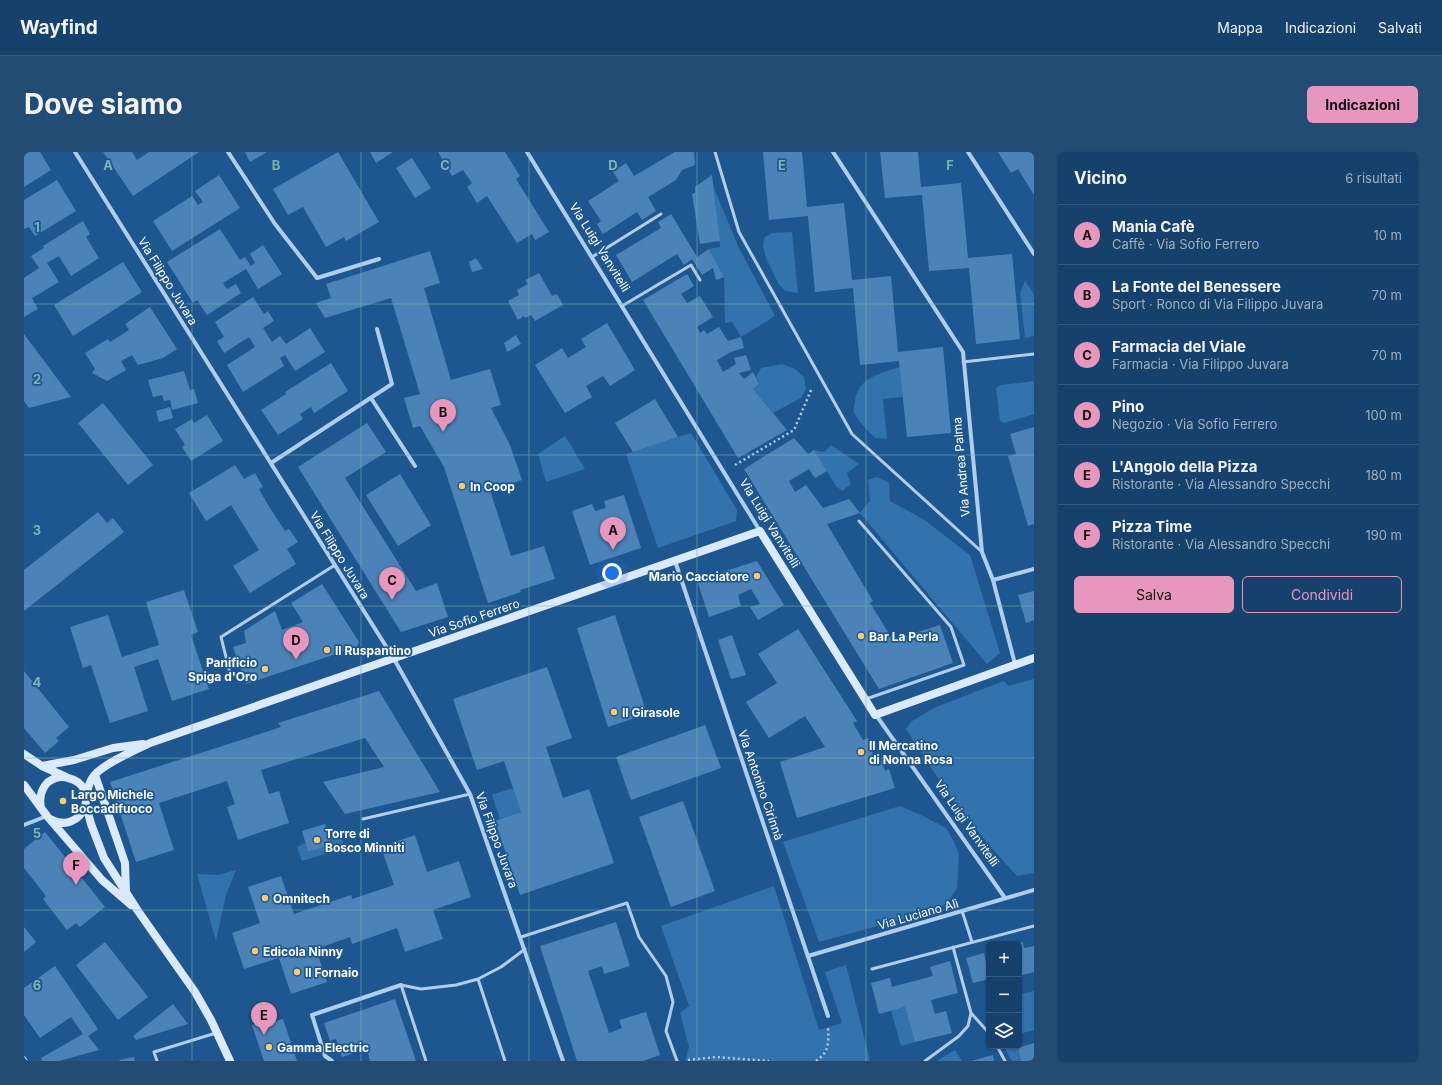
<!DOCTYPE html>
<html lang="it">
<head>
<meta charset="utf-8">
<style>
	:root { --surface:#16416c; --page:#234c74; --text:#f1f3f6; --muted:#9eafc2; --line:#355a7f; --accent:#e797bd }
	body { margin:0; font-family:Inter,sans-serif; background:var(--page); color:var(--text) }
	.controls { position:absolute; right:12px; bottom:12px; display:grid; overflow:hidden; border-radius:6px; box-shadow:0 1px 3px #0004 }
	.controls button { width:36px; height:36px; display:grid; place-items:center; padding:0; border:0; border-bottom:1px solid var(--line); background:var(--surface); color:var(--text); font:20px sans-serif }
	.you { position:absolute; left:588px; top:421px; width:14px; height:14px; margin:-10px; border:3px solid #fff; border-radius:50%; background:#1a73e8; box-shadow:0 0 0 6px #1a73e833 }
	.badge { display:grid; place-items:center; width:26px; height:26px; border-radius:50%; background:var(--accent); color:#111; font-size:13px; font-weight:700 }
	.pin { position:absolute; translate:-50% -33px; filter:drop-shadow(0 1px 2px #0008) }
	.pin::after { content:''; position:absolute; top:21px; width:14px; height:12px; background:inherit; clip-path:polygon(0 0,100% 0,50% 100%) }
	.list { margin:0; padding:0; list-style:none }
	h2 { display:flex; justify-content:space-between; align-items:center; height:52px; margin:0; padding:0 16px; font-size:17px }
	h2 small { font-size:13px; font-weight:400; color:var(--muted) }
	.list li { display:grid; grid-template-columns:26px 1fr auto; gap:12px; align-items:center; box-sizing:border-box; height:60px; padding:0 16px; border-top:1px solid var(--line) }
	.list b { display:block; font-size:15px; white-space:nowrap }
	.list p { margin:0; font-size:13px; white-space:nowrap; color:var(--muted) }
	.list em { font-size:13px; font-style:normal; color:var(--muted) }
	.actions { display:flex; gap:8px; padding:12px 16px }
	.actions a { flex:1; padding:9px 0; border:1px solid var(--accent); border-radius:6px; text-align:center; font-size:14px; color:var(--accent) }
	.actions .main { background:var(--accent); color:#111 }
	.icon { flex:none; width:22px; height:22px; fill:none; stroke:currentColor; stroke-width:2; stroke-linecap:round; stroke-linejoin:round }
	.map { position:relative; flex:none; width:1010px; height:909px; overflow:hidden; border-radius:6px }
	header { display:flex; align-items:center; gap:24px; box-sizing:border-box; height:56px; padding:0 20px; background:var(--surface); border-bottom:1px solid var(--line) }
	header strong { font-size:19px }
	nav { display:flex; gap:22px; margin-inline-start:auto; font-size:14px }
	.intro { display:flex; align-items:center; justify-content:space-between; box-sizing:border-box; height:96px; padding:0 24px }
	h1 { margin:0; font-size:28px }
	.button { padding:10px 18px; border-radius:6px; background:var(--accent); color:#111; font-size:14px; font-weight:700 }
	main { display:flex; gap:24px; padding:0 24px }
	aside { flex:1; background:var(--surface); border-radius:6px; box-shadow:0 1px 3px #0004 }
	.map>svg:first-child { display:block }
	.green { fill:#3272ad }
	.building { fill:#4b83b8 }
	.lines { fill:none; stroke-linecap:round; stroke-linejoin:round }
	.path { stroke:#aeceed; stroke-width:2.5; stroke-dasharray:2 3; stroke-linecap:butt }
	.lane { stroke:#aeceed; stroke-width:3 }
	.street { stroke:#aeceed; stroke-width:4 }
	.secondary { stroke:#daeafa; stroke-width:8 }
	.grid { fill:none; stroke:#7bb4af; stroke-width:1; stroke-opacity:0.55 }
	.poi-dot { fill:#fcca6e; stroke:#1e5790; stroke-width:1.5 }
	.labels { text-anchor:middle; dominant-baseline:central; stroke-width:3.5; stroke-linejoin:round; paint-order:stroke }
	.street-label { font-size:12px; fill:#fff; stroke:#1e5790 }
	.poi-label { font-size:12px; font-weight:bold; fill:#fff; stroke:#1e5790; text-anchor:start }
	.grid-label { font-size:13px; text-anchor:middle; font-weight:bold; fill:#7bb4af; stroke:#1e5790; stroke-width:3.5; stroke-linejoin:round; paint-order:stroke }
</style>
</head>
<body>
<header>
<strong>Wayfind</strong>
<nav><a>Mappa</a><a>Indicazioni</a><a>Salvati</a></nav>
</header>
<div class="intro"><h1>Dove siamo</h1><a class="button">Indicazioni</a></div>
<main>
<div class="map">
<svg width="1010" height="909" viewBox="0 0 1010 909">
	<rect width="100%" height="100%" fill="#1e5790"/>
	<!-- green -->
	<path class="green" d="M690,36L714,94L751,164L717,185L708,170L701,171L700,125L685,97L696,95Z
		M768,80L774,141L761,139L754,131L742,106L739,94L741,85L748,81Z
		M1001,129L1010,142V184L1001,186L996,141Z
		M758,212L771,217L780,225L782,237L777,246L749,261L729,237L735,232L732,225L737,216Z
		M876,215L879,245L859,247L863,287L851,286C845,280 833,268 830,260C829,257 830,253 831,250C833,226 856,221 876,215Z
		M1010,229V262L980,271L976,269L972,236L977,233Z
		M667,281L713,358L712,369L634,396L602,302Z
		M541,284L561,317L522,330L514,302Z
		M807,293L835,312L823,321L827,332L818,339L812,334L790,298L800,300Z
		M853,325L865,331L866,349L899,367L946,403L976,501L963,512L836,361L846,349L844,328Z
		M1010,527V721L993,724L965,693L921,637L882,577L888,569L912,555L980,529L984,534Z
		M489,636L497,660L476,667L468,643Z
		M876,654L897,663L922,676L930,690L935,702L933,736L923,751L913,758L795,790L759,690Z
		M317,682L320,696L278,709L273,695L281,691L284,700L307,693L306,685Z
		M212,718L202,743L192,789L173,722L194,723Z
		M750,734L795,878L818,871L801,820L822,813L846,909H661L665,895L656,861L665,854L637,774Z
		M1010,839V878L995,882V843Z
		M881,855L891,890L877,894L867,859Z
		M979,894H993L997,909H988Z
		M931,898L938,909H913Z"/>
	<!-- building -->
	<path class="building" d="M0,0H16L27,18L0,35Z
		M79,0H108L113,8L125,0H175L109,44Z
		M221,0H243L226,10Z
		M314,0L355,70L322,89L320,85L302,95L279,55L264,63L249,37Z
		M346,0H369L352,11Z
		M414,0H481L496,24L492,27L525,80L511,88L508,82L493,91L463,44L453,51L443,35L448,31L439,18L428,24Z
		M651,0H670L671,13L658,18L652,28L624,45L632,59L618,68L613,60L579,82L573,72L577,69L564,49L595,29L589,20L602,11L610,24Z
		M739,0H778L783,55L820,51L828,128L867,124L874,200L919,195L927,281L883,285L875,209L836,213L829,136L791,140L784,64L745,68Z
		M856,0H894L897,35L937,31L944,106L988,102L996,187L952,192L945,116L905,119L898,43L861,46Z
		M974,0H1010V43L994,17L987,21Z
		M388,6L407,36L391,46L372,16Z
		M195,23L216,56L148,99L129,69L168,44L174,53L179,50L171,39Z
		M688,23L696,89L676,92L668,42L671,41V35Z
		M33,28L52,59L11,84L5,75L0,77V48Z
		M647,62L673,105L685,97L700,125L692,128L689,116L678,123L668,107L660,113L653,102L608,130L592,103L637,76L634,70Z
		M59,69L66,82L62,85L75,106L47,124L35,104L23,111L35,130L8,146L14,157L0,165V126L15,116L7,104L20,96L19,94Z
		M196,77L216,108L221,105L227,114L231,111L226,102L239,93L258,122L234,137L222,117L199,131L203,137L212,132L217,141L183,163L173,148L169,151L143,110Z
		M406,99L416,131L400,136L427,228L466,217L477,253L467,256L486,293L498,328L466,338L487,404L520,394L531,427L496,438L497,440L464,451L420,315L396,274L389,276L380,246L396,242L367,146L301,166L292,151L307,146L302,132Z
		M452,106L459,117L448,120L445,110Z
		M99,110L118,140L49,184L30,153Z
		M515,121L528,144L533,142L539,153L511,169L507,163L501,166L500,164L494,168L484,149L495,143L493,138L504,132L501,128Z
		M663,122L670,134L657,142L660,146L663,151L676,144L689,165L673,175L676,181L680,178L683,182L695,175L704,189L717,185L720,196L707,200L693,208L699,220L712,212L710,206L722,203L727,218L715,221L720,227L729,220L735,232L729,237L763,278L714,306L619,148Z
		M229,145L240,162L244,159L250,169L239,176L248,190L256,184L262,192L286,176L301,200L271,219L261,203L256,206L260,214L219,240L203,213L231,195L225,185L200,201L193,189L200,185L191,170Z
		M126,155L153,197L139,206L114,213L108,203L97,209L102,218L83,229L68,221L71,217L61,201L84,187L86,190L105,178L101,172Z
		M583,171L611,218L586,234L579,224L562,234L568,245L541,261L511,213L538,196L544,206L562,195L557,187Z
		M0,182L47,245L5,256L0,249Z
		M492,183L497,192L483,200L480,191Z
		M307,211L324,239L290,261L287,255L276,262L279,267L254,283L237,258L262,242L261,240Z
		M160,219L166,238L170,237L174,251L148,258L146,248L140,249L138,243L129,245L124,228Z
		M631,247L654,285L609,300L591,271Z
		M79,251L129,313L104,333L54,271Z
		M146,255L149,266L135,270L132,259Z
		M183,263L199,289L167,309L158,295L161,293L151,277L168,267L170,271Z
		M343,271L362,300L321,326L392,439L413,431L424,465L377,480L274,315Z
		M1010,275V372L1004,374L984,304L992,302L986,282Z
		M770,286L784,302L790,298L803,319L791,326L785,317L765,329L771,340L782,333L799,356L825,347L836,361L803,372L849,449L846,451L869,488L916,473L929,511L855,537L720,317Z
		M211,313L220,327L231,321L239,335L235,337L244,353L261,379L265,377L274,390L263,397L272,412L226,441L209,414L235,398L207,353L182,369L165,341Z
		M376,322L407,373L374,394L342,343Z
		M600,343L617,396L566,413L548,359L568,352L571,359L582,356L580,349Z
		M74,360L83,371L89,366L100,380L0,459V418Z
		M733,409L760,453L734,468L726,455L736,452L727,437L714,443L717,454L685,465L673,428Z
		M298,432L335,490L333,495L222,532L209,495L222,491L220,479L251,459L258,478L279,470L267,451Z
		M160,438L174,480L167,483L185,537L148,549L134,507L110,515L124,559L86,571L67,513L59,516L46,475L84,463L98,505L135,493L122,450Z
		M1010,439V468L1002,471L994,443Z
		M591,463L623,562L584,575L553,476Z
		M774,477L833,569L829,571L839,588L844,586L851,609L857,607L861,619L865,617L871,636L773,666L756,610L801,595L781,564L745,586L722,550L753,531L734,502Z
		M708,483L722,523L707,527L694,488Z
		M523,515L548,586L522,595L539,646L565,637L590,711L496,743L471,669L497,660L480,609L453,618L429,547Z
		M0,519L45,575L32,586L35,589L21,601L0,576Z
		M355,539L416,640L321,662L299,630L360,615L341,586L237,618L245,642L255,639L265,671L231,682L214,688L203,655L211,652L203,629L135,651L150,698L112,710L86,630L245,579L257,575L254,571Z
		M681,573L697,616L607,648L592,605Z
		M659,649L691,739L647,755L615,665Z
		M301,672L307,693L284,700L278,679Z
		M21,680L81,755L56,775L52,771L43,778L19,747L22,744L0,716V697Z
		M391,683L403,720L435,709L447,745L409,758L419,787L381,800L373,776L328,792L326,785L292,797L303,830L267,842L255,806L220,817L208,781L236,771L224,735L257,724L270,762L327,743L328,747L370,733L357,695Z
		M592,770L606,814L580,822L578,814L564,819L585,881L598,876L595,868L622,860L636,903L619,909H553L516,794Z
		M0,775L12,790L0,800Z
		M81,790L124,845L94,868L52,813Z
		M999,790L1000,796L1010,794V820L995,824V792H991Z
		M960,801L963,815H965V827L949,831L942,806Z
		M926,809L934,841L907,848L911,862L922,859L928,881L891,890L881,855L855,862L847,831L866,826L868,835L909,824L906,815Z
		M31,814L74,877L64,884L75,898L35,909H18L17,906L59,882L47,865L16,886L0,863V836Z
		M371,847L392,909H346L343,897L318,905L312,887L306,889L300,871Z
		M149,852L164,872L112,888L109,884Z
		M259,867L273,909H240L228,873L241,868L242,872Z
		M1010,891V909H997L994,896Z
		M969,903L970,909H947Z
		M110,905L111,909H96L95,908Z"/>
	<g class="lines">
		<!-- path -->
		<path class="path" d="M711,313L770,278L788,236
			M664,908L692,905L745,909
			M792,909C805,900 805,891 804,876"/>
		<!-- lane -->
		<path class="lane" d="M691,0L715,80L828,282L958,400
			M568,105L637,62
			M598,154L667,113L676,128
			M939,210L1010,202
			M835,369L927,475L940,513L842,547
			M207,525L197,485L311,413
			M339,667L446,642
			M938,759L948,790
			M497,785L603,751L615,785L642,824L649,850L642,879L653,909
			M848,817L1010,774
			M454,827L481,909
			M947,861L965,881
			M973,894L981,909
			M133,909L130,900L192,881
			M402,909L377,833L397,837L432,833L454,827L477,815L501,797
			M901,909L935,884L944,874L947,861L929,795"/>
		<!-- street -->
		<path class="street" d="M51,0L370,507L446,642L539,909
			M204,0L251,72L293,126L355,107
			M503,0L736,379
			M809,0L939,200L958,400L969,428L991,512
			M944,0L1010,102
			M347,246L391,314
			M247,311L368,232L353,177
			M651,409L804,864
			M969,428L1010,417
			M852,563L981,746
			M0,673L23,664
			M784,804L1010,738
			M0,906L2,909
			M308,909L301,904L288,863L377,833"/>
		<!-- secondary -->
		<path class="secondary" d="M0,602L18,614L42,625
			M18,614L50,608L89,596L119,592
			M71,623L101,711L102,740
			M0,633L23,664L78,728L107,753
			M62,643C64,637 65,630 69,625C77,613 111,598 126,591L736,379L851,563L1010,506
			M62,653L67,672L80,706L114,759L171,840L187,868L206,909
			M17,656C15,646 17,637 24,630C30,626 38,624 44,626C79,634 58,685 26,667"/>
	</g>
	<!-- grid -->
	<path class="grid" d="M168,0V909M337,0V909M505,0V909M673,0V909M842,0V909M0,152H1010M0,303H1010M0,454H1010M0,606H1010M0,758H1010"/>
	<!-- markers -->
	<g class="poi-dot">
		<circle cx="438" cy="334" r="4"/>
		<circle cx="733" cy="424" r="4"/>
		<circle cx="837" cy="484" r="4"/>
		<circle cx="303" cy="498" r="4"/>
		<circle cx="241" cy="517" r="4"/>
		<circle cx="590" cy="560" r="4"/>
		<circle cx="837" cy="600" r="4"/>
		<circle cx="39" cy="649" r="4"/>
		<circle cx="293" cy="688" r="4"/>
		<circle cx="241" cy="746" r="4"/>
		<circle cx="231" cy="799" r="4"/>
		<circle cx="273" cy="820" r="4"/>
		<circle cx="245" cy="895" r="4"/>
	</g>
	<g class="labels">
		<!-- street labels -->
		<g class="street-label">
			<text transform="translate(576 95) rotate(58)">Via Luigi Vanvitelli</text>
			<text transform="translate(144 129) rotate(58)">Via Filippo Juvara</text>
			<text transform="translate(937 315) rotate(-95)">Via Andrea Palma</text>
			<text transform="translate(746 371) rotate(58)">Via Luigi Vanvitelli</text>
			<text transform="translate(316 403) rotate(58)">Via Filippo Juvara</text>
			<text transform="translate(450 466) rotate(-19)">Via Sofio Ferrero</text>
			<text transform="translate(737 633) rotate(71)">Via Antonino Cirinnà</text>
			<text transform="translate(943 671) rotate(55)">Via Luigi Vanvitelli</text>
			<text transform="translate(473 688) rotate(70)">Via Filippo Juvara</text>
			<text transform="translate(894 762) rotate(-16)">Via Luciano Alì</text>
		</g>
		<!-- poi labels -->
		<g class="poi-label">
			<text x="446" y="334">In Coop</text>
			<text x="725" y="424" text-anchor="end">Mario Cacciatore</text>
			<text x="845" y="484">Bar La Perla</text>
			<text x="311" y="498">Il Ruspantino</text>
			<text x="233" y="510" text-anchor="end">Panificio<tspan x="233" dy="14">Spiga d'Oro</tspan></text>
			<text x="598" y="560">Il Girasole</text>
			<text x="845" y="593">Il Mercatino<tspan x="845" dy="14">di Nonna Rosa</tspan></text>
			<text x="47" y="642">Largo Michele<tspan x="47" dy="14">Boccadifuoco</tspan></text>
			<text x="301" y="681">Torre di<tspan x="301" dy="14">Bosco Minniti</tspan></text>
			<text x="249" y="746">Omnitech</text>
			<text x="239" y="799">Edicola Ninny</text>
			<text x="281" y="820">Il Fornaio</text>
			<text x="253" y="895">Gamma Electric</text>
		</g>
	</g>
	<g class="grid-label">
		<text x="84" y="18">A</text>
		<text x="252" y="18">B</text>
		<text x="421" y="18">C</text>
		<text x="589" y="18">D</text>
		<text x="758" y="18">E</text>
		<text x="926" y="18">F</text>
		<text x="13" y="80">1</text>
		<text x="13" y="232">2</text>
		<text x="13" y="383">3</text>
		<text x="13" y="535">4</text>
		<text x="13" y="686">5</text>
		<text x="13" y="838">6</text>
	</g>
</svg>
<div class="controls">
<button>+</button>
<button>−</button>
<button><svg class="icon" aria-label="layers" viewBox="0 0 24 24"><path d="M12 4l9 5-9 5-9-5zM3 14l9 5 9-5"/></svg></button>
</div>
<div class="you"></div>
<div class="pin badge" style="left:589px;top:398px">A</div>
<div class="pin badge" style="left:419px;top:280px">B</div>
<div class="pin badge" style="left:368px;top:448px">C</div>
<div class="pin badge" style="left:272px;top:508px">D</div>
<div class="pin badge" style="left:240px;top:883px">E</div>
<div class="pin badge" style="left:52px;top:733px">F</div>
</div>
<aside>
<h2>Vicino<small>6 risultati</small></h2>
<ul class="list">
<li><span class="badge">A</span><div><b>Mania Cafè</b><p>Caffè · Via Sofio Ferrero</p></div><em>10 m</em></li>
<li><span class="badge">B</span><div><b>La Fonte del Benessere</b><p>Sport · Ronco di Via Filippo Juvara</p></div><em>70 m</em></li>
<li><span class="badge">C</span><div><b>Farmacia del Viale</b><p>Farmacia · Via Filippo Juvara</p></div><em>70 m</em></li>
<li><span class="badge">D</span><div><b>Pino</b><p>Negozio · Via Sofio Ferrero</p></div><em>100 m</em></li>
<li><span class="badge">E</span><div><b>L'Angolo della Pizza</b><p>Ristorante · Via Alessandro Specchi</p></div><em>180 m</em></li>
<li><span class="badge">F</span><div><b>Pizza Time</b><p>Ristorante · Via Alessandro Specchi</p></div><em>190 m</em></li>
</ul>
<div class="actions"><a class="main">Salva</a><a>Condividi</a></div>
</aside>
</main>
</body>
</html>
